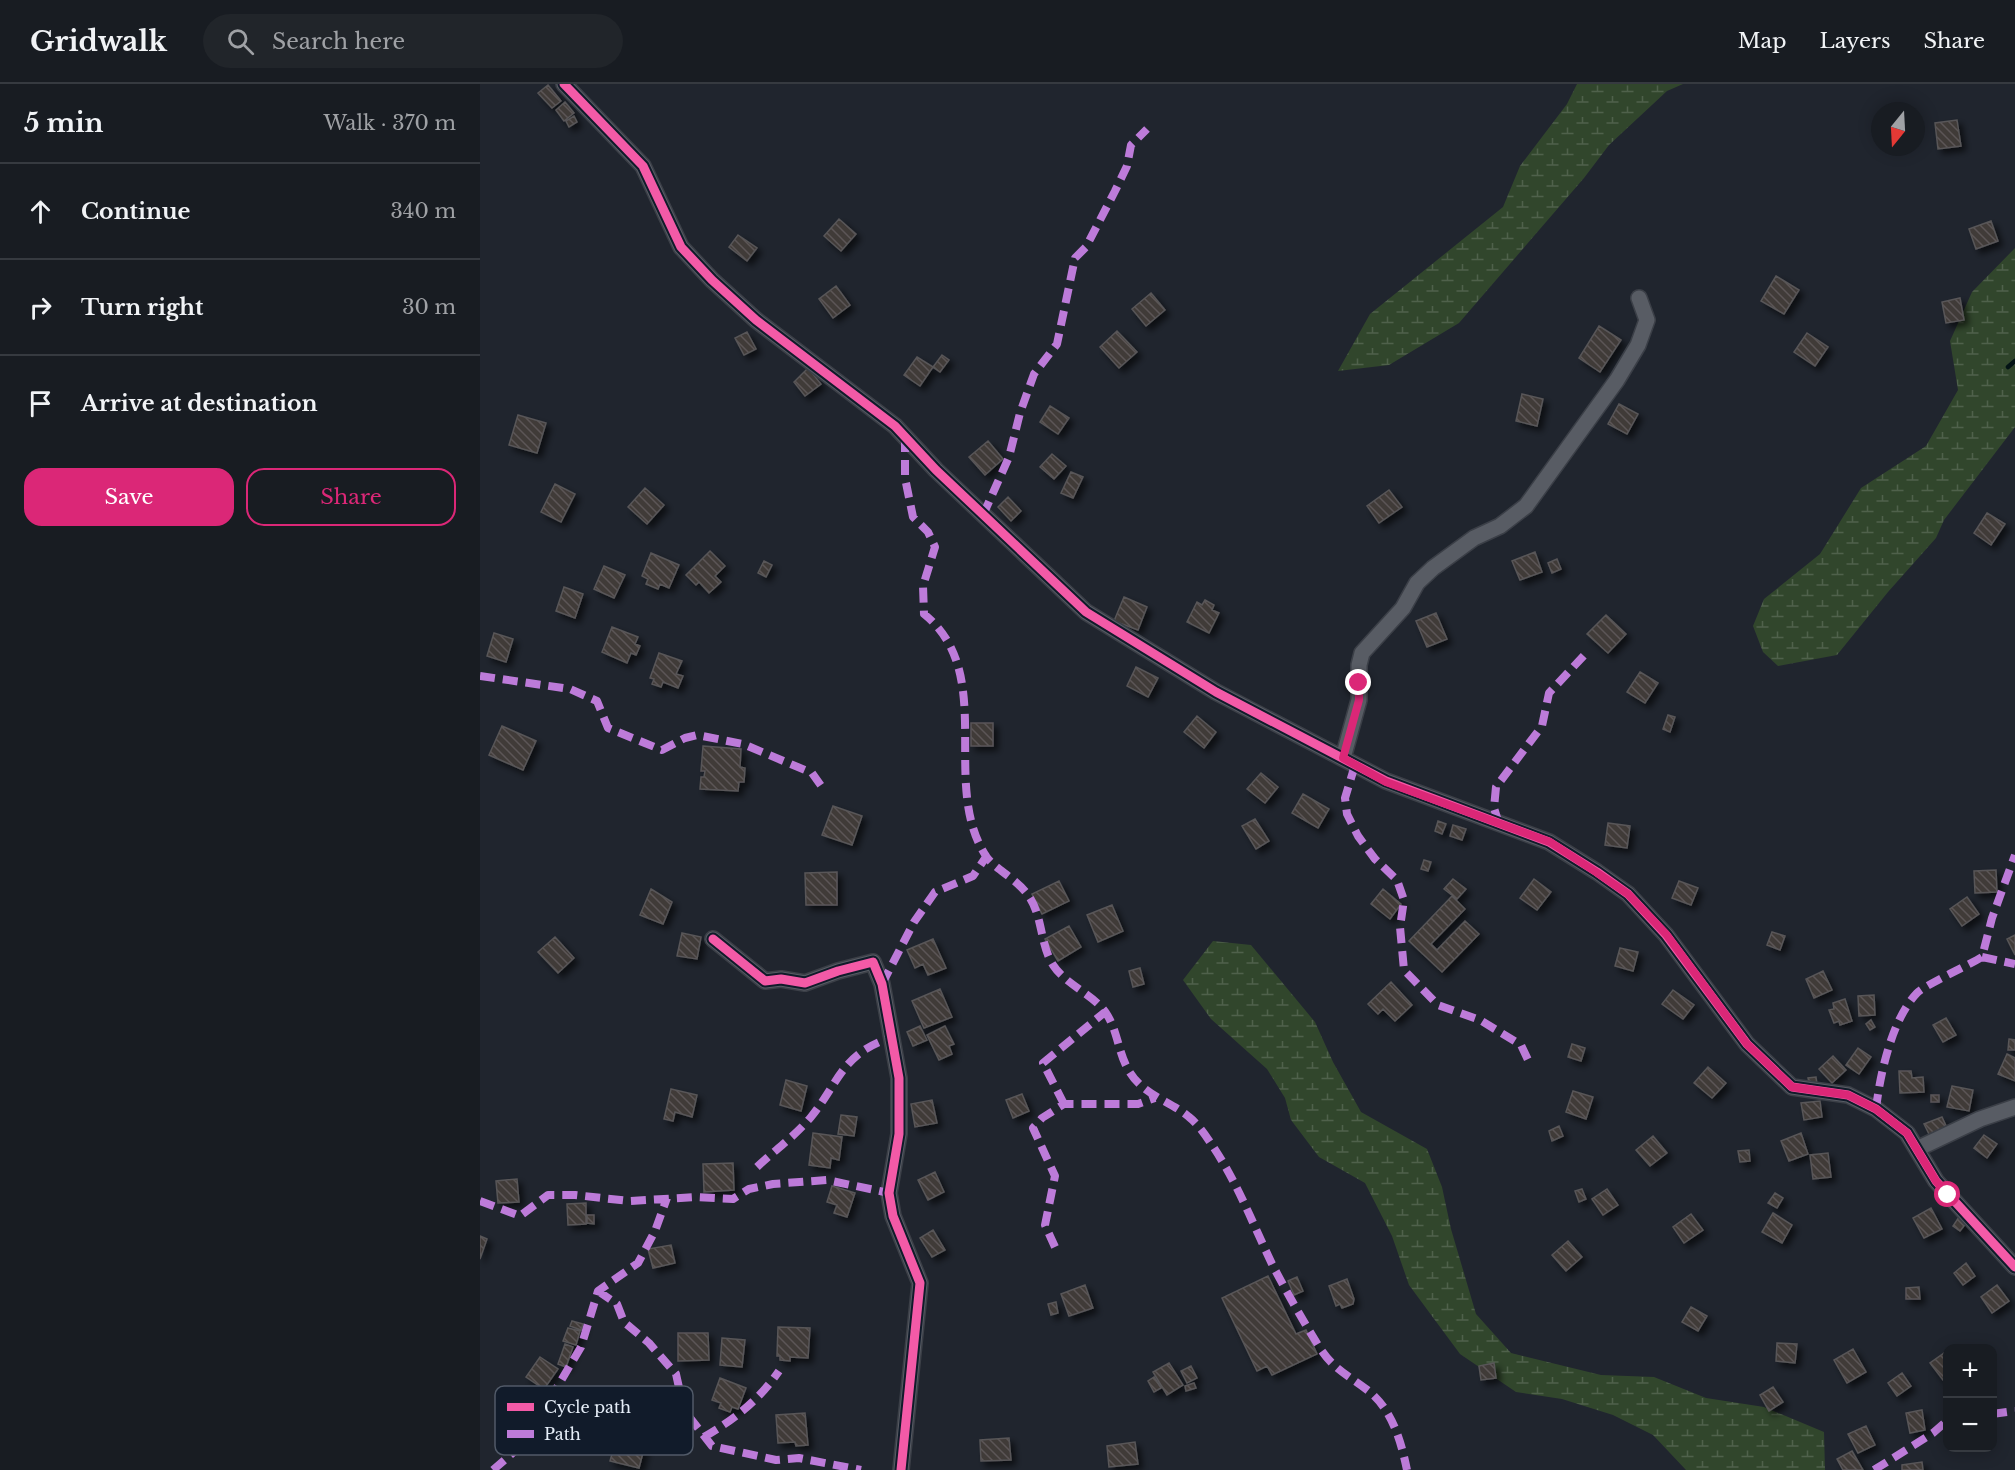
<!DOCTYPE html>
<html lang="en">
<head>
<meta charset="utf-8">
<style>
	:root { --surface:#181c22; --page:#21252a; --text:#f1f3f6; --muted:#9fa1a5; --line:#363a40; --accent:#db2777 }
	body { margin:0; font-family:"Libre Baskerville",serif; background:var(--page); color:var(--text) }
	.controls { position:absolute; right:18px; bottom:18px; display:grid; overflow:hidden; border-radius:12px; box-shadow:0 3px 15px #0003 }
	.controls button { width:54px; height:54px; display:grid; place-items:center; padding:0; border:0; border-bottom:2px solid var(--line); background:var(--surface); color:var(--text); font:30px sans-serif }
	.compass { position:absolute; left:1391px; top:18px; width:54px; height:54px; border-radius:50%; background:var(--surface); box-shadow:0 3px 15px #0003; rotate:198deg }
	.stop { position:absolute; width:18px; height:18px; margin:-14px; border:4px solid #db2777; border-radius:50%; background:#fff }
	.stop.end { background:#db2777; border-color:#fff; box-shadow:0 2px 6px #0008 }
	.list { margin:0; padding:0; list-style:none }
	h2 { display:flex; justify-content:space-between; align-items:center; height:78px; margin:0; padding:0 24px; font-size:26px }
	h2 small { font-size:20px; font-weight:400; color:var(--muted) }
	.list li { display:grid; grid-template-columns:39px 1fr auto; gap:18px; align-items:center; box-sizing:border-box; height:96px; padding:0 24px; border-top:2px solid var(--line) }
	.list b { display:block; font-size:22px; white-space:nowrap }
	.list em { font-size:20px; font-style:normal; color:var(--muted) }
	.actions { display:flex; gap:12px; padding:18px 24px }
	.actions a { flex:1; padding:14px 0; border:2px solid var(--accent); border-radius:18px; text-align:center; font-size:21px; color:var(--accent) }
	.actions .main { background:var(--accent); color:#fff }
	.icon { flex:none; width:33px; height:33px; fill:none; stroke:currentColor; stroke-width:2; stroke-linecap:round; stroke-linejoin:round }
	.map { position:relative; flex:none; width:1535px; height:1386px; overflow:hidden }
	header { display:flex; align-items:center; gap:36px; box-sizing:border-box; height:84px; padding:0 30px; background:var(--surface); border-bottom:2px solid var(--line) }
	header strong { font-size:28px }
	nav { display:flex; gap:33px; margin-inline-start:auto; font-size:21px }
	.search { width:420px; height:54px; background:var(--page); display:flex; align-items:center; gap:15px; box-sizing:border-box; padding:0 21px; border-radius:33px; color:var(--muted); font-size:22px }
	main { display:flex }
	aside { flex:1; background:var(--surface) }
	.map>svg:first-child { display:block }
	.wetland { fill:url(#wetland-marsh) }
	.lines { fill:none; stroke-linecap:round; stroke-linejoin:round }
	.stream { stroke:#031315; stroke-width:4.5 }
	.building { fill:url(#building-back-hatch); stroke:#585658; stroke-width:1.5; filter:url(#shadow) }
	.street-casing { stroke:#3b3f47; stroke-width:18 }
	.street { stroke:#585c64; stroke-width:15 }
	.quiet { stroke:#bd7bd9; stroke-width:8; stroke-dasharray:15 8; stroke-linecap:butt }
	.cycleway-casing { stroke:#111b2a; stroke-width:13 }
	.cycleway { stroke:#f35aa7; stroke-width:9 }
	.route { stroke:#db2777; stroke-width:8 }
	.key { fill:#111b2a; stroke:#515a68; stroke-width:1.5 }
	.key-label { font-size:16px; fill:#e6eef8 }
</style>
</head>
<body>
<header>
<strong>Gridwalk</strong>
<div class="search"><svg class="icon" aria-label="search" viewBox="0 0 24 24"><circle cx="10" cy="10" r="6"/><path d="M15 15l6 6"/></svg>Search here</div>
<nav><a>Map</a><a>Layers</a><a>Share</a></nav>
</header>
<main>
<aside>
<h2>5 min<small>Walk · 370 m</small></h2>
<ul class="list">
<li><svg class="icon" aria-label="ahead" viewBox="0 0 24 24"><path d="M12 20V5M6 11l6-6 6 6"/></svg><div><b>Continue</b></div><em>340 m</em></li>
<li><svg class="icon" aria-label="right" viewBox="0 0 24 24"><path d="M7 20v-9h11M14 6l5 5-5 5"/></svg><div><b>Turn right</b></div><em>30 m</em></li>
<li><svg class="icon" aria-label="arrive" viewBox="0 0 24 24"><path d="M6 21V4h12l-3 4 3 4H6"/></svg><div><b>Arrive at destination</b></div></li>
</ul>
<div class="actions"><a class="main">Save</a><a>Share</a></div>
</aside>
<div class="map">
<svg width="1535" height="1386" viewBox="0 0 1535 1386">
	<defs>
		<pattern id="wetland-marsh" width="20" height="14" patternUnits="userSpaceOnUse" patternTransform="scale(1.5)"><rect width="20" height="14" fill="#31462c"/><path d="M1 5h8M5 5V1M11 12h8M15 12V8" fill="none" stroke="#4f614b"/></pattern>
		<pattern id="building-back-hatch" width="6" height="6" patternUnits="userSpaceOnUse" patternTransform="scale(1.5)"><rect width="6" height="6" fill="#403a38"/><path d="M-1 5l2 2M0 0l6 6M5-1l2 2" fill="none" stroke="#5c5756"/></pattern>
		<filter id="shadow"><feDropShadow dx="4.5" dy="4.5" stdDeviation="3" flood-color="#0009"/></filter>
	</defs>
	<rect width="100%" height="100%" fill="#20252e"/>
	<!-- wetland -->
	<path class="wetland" d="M1097,0H1203L1187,7L1129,61L1104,94L979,239L909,281L858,287L890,230L1023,123L1040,82L1087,20Z
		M1535,164V343L1464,436L1456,454L1408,508L1357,571L1298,582L1283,568L1273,542L1284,515L1340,470L1381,404L1446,362L1478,306L1470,257L1492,208Z
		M733,857L771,861L835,938L853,978L881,1028L947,1065L962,1103L971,1145L996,1230L1031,1269L1121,1291L1174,1293L1226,1314L1284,1323L1344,1348L1345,1386H1206L1173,1351L1133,1331L1082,1315L1036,1308L980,1270L929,1201L912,1152L885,1099L839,1073L811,1036L805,1014L787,985L731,935L703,896Z"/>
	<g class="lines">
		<!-- stream -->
		<path class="stream" d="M1528,283L1535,277"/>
	</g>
	<!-- building -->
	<path class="building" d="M68,1L81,17L72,24L58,9Z
		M85,18L94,29L84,37L76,26Z
		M94,32L97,38L89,43L86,37Z
		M1477,36L1481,62L1458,65L1455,39Z
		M359,135L376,150L361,167L344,152Z
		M1511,137L1518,157L1496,165L1489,145Z
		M258,151L277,164L267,177L249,163Z
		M1296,192L1319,206L1304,230L1281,217Z
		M356,202L370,221L353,234L339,215Z
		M671,209L685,226L666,242L652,225Z
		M1480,214L1484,236L1466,239L1462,218Z
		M1119,242L1141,256L1120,288L1099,274Z
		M637,247L657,268L639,284L620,263Z
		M267,248L276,265L264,271L255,254Z
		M1327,249L1348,263L1335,282L1314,268Z
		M462,271L469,276L460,288L453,283Z
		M437,273L453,283L440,302L424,291Z
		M328,284L341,300L325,312L314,298Z
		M1042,310L1063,315L1057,342L1036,337Z
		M1139,320L1158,330L1147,350L1128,340Z
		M570,322L589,334L578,350L560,338Z
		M38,331L66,339L57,369L29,361Z
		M508,357L523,375L505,391L489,373Z
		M572,370L586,382L574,395L560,383Z
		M591,388L603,393L593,414L581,409Z
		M75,400L95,410L81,438L61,428Z
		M165,404L184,421L167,440L148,423Z
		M909,406L922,423L899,439L887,422Z
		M528,413L541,427L531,437L518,423Z
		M1507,429L1525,440L1511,461L1494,449Z
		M230,467L245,482L235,492L241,498L229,509L219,498L216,501L206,491Z
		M1055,468L1062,488L1040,496L1032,477Z
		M171,469L199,481L189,504L180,500L178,505L166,500L168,495L162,492Z
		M1077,475L1081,485L1072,489L1068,479Z
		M284,477L292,481L286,493L278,489Z
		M124,482L145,491L134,514L114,505Z
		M84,503L103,510L95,534L76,527Z
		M644,513L667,523L658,546L634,537Z
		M725,516L734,521L732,526L739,529L729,549L707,538L717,518L722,521Z
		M956,529L967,555L947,563L936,537Z
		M1126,531L1146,550L1128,569L1107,550Z
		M132,543L158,553L155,560L160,562L156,571L151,569L147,579L122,568Z
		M14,549L33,555L26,578L7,572Z
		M179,569L202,577L196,590L203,592L198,604L183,598L181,603L172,600L174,595L170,594Z
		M656,583L678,594L668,613L647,602Z
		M1160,588L1178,599L1165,619L1147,608Z
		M1188,631L1195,633L1190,648L1183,645Z
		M717,632L736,648L724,664L704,648Z
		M491,639H513V662H491Z
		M22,642L56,657L43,686L9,671Z
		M223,662L261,665L260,683L265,684L264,698H259L258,707L220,705L221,693H224L225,687H221Z
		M781,689L798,703L785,719L767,705Z
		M823,710L849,725L838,744L812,729Z
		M353,722L382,732L372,761L342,751Z
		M775,735L789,757L776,765L762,742Z
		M958,737L966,740L962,750L955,747Z
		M1128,739L1150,742L1147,764L1125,761Z
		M973,741L986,745L982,756L970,752Z
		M944,776L951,778L948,787L941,785Z
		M1516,786L1517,808L1495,809L1494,787Z
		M357,788V821H326L325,789Z
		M973,795L986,805L977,815L964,805Z
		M1054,795L1071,808L1057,826L1040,814Z
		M579,797L589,817L562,830L552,810Z
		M1199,797L1218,804L1211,821L1192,814Z
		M171,805L192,818L183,840L160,831Z
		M903,805L921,820L910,835L891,820Z
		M972,812L985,825L951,860L957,866L985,837L999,850L962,888L929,857Z
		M1487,813L1499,830L1482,842L1470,825Z
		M632,821L643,847L618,858L607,831Z
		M589,842L601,863L578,877L565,855Z
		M1292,848L1305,852L1300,866L1287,861Z
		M202,849L221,853L217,875L197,872Z
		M1535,851V871L1527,855Z
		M75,853L94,874L78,889L58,868Z
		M453,855L466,884L448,891L443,880L435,884L427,866Z
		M1140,864L1158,868L1153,887L1135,882Z
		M660,884L664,900L653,903L649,887Z
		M1343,887L1352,906L1334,914L1326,895Z
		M911,898L932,921L915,937L903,925L898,930L888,920Z
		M460,905L472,933L444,944L432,917Z
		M1193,906L1214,921L1203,935L1182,920Z
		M1394,911L1395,931L1379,932L1378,912Z
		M1365,915L1372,937L1360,941L1359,937L1354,939L1349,926L1354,925L1353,919Z
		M1466,934L1476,951L1463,958L1453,941Z
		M1391,936L1395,943L1390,946L1386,940Z
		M440,942L447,956L433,962L427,948Z
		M465,942L474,960L469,962L472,970L459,976L447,951Z
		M1529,955L1535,956V966H1528Z
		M1092,960L1105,964L1101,977L1088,973Z
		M1378,964L1391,973L1379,990L1366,981Z
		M1527,970L1535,974V997L1518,990Z
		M1353,972L1366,986L1352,999L1339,985Z
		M1228,983L1246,999L1232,1014L1214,999Z
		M1419,987H1431L1432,994L1443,993L1444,1008L1420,1009Z
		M1336,993L1337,1001L1330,1003L1328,994Z
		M306,996L327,1002L321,1027L300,1021Z
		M1472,1002L1493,1006L1489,1027L1467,1023Z
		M191,1005L217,1011L212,1033L195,1028L193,1037L184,1035Z
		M1093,1007L1113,1013L1106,1035L1086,1028Z
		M542,1010L549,1027L533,1034L526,1016Z
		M1451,1011H1459V1018H1451Z
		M452,1016L457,1039L435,1043L431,1020Z
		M1340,1017L1342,1033L1324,1036L1321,1019Z
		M361,1031L377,1033L374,1052L358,1050Z
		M1462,1033L1467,1044L1450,1052L1444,1040Z
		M1079,1042L1083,1052L1072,1057L1069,1047Z
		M333,1049L362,1053L359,1076L351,1074L350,1084L329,1081Z
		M1321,1049L1328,1070L1309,1077L1301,1057Z
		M1504,1051L1517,1060L1507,1074L1494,1064Z
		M1173,1052L1187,1069L1170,1082L1156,1066Z
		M1269,1066L1270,1077L1260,1078L1258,1067Z
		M1348,1069L1351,1093L1333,1095L1330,1071Z
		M253,1079L254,1106L224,1108L223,1080Z
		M455,1088L464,1108L448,1116L438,1096Z
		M37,1095L39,1118L18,1119L16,1097Z
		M352,1102L375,1109L367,1133L354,1129L357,1121L347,1118Z
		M1102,1105L1106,1115L1099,1118L1095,1107Z
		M1127,1105L1138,1121L1123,1131L1112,1115Z
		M1295,1109L1303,1114L1297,1124L1288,1119Z
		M106,1119V1140L88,1141L87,1120Z
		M1451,1124L1462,1145L1444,1154L1433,1134Z
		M1293,1129L1312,1141L1302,1159L1282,1148Z
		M1211,1130L1223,1146L1204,1159L1193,1143Z
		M107,1131H114V1140L107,1139Z
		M1479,1133L1487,1138L1480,1147L1473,1142Z
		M453,1146L465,1166L452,1173L440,1154Z
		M0,1152L7,1155L0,1175Z
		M1088,1157L1102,1173L1086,1187L1072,1171Z
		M191,1161L195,1179L173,1184L168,1165Z
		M1486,1179L1495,1192L1483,1201L1474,1189Z
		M788,1192L816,1250L826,1246L837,1270L792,1291L787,1282L777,1287L742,1214Z
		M817,1193L823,1207L814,1211L808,1197Z
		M867,1195L874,1215L873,1220L862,1224L860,1220L856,1222L849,1202Z
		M605,1201L613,1224L589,1232L581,1210Z
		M1517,1201L1529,1217L1512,1229L1501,1213Z
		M1439,1203L1440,1215H1426V1204Z
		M576,1218L578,1229L571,1231L568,1220Z
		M1211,1223L1227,1232L1218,1247L1202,1238Z
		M92,1237L103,1240L101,1246L90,1242Z
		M298,1243L330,1244L328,1274L310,1273V1277L300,1276V1272H297Z
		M88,1244L100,1247L96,1261L83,1257Z
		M198,1249H228L229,1276L198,1277Z
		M242,1254L265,1256L262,1283L240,1281Z
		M1297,1259L1317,1260L1315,1279L1296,1277Z
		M85,1260L93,1263L86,1283L78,1280Z
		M1373,1265L1386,1288L1367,1299L1354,1276Z
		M1467,1267L1468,1293L1463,1296L1450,1279Z
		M60,1273L78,1285L64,1305L46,1293Z
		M689,1279L703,1301L687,1311L673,1288Z
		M1014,1279L1016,1294L1001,1296L999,1282Z
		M711,1282L717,1294L707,1299L701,1287Z
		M1422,1289L1431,1302L1417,1312L1408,1299Z
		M674,1293L681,1304L674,1308L668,1297Z
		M240,1294L266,1304L258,1325L252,1323L250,1328L239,1324L241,1319L232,1316Z
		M714,1299L716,1304L706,1307L705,1302Z
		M1293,1303L1303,1318L1289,1327L1280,1311Z
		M1442,1326L1445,1346L1430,1349L1426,1329Z
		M325,1329L328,1361L316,1362L315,1358L298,1359L296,1331Z
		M1386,1342L1395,1361L1378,1369L1368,1350Z
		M137,1353L165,1361L159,1384L130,1377Z
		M529,1354L531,1376L501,1377L500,1356Z
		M655,1358L658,1380L629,1383L627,1362Z
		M1372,1367L1383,1386H1363L1357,1375Z
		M1442,1378L1443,1386H1422V1381Z"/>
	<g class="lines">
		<defs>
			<path id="street" d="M84,0L163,82L201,163L232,196L276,236L415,342L456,386L606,528L736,608L906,697L1069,758L1117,788L1148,810L1186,851L1267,960L1312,1003L1368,1011L1396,1025L1427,1049L1456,1097L1535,1183
				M863,674L879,616V581L882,569L923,524L937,499L953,484L994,454L1020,442L1046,422L1137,296L1158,261L1167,236L1159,214
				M233,855L285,897L301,895L325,899L358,887L393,878L402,900L419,994V1050L409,1109L413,1132L440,1199L421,1386
				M1437,1065L1500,1035L1535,1023"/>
		</defs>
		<!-- street casing -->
		<use href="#street" class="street-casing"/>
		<!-- street -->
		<use href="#street" class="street"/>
		<!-- quiet -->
		<path class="quiet" d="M425,353V394L433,433L448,448L455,463L443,502L444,530C518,590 459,700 506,772C514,785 538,795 550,814C563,835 560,860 573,881C586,901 613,910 626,929C638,947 638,969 649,987C664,1012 689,1016 709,1033C718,1040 726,1052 732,1061C757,1098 773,1140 792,1180C806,1207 822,1235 838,1261C852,1284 866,1290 886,1305C912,1324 921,1357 927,1386
			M503,431L529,373L540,329L554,290L577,260L595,174L606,163L635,107L647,82L651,61L667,45
			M0,592L90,605L117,617L128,644L182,666L205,654L217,651L263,660L332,689L342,703
			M875,681L865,714L867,730L878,752L895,775L917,796L924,816L920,843L924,886L958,921L1000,936L1041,961L1050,980
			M1019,740L1014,724L1016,703L1062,642L1069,609L1109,566
			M1502,873L1535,880
			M402,900L434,838L455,808L493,792L506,773
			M584,1020L563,979L625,928
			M1396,1025C1400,990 1412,935 1437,909C1445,901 1489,881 1502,873L1512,834L1535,771
			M277,1083C294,1067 316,1051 331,1033C359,998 362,970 410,954
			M0,1117L40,1132L68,1111H95L149,1117L217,1113L253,1115L269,1105L293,1100L347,1096L409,1109
			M575,1163L565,1141L575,1092L553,1044L562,1034L584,1020H658L675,1014
			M118,1207L137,1220L144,1238L169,1259L196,1290L204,1326L232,1362L296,1376L319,1374L381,1386
			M1512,1330L1535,1327
			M224,1353C255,1335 279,1316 299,1287
			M13,1386L44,1359L101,1263L118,1207L158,1179L175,1147L187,1114
			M1394,1386L1453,1349L1468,1336"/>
		<defs>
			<path id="cycleway" d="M84,0L163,82L201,163L232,196L276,236L415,342L456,386L606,528L736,608L906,697L1069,758L1117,788L1148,810L1186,851L1267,960L1312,1003L1368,1011L1396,1025L1427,1049L1456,1097L1535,1183
				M233,855L285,897L301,895L325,899L358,887L393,878L402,900L419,994V1050L409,1109L413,1132L440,1199L421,1386"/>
		</defs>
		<!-- cycleway casing -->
		<use href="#cycleway" class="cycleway-casing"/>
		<!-- cycleway -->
		<use href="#cycleway" class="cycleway"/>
	</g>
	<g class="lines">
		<!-- route -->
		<path class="route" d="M879,599V616L863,674L906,698L1070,758L1116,788L1148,810L1186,850L1267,960L1312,1003L1368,1011L1396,1025L1427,1049L1456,1097L1468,1111"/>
	</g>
	<!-- legend -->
	<rect x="15" y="1302" width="198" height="69" rx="9" class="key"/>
	<rect x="27" y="1319" width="27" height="8" fill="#f35aa7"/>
	<rect x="27" y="1346" width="27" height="8" fill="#bd7bd9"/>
	<g class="key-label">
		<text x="64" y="1329">Cycle path</text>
		<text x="64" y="1356">Path</text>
	</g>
</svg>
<div class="controls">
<button>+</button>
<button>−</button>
</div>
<svg class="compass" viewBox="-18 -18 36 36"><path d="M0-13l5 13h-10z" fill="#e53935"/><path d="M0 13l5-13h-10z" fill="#9fa1a5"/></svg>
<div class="stop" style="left:1468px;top:1111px"></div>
<div class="stop end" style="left:879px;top:599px"></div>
</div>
</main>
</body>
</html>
